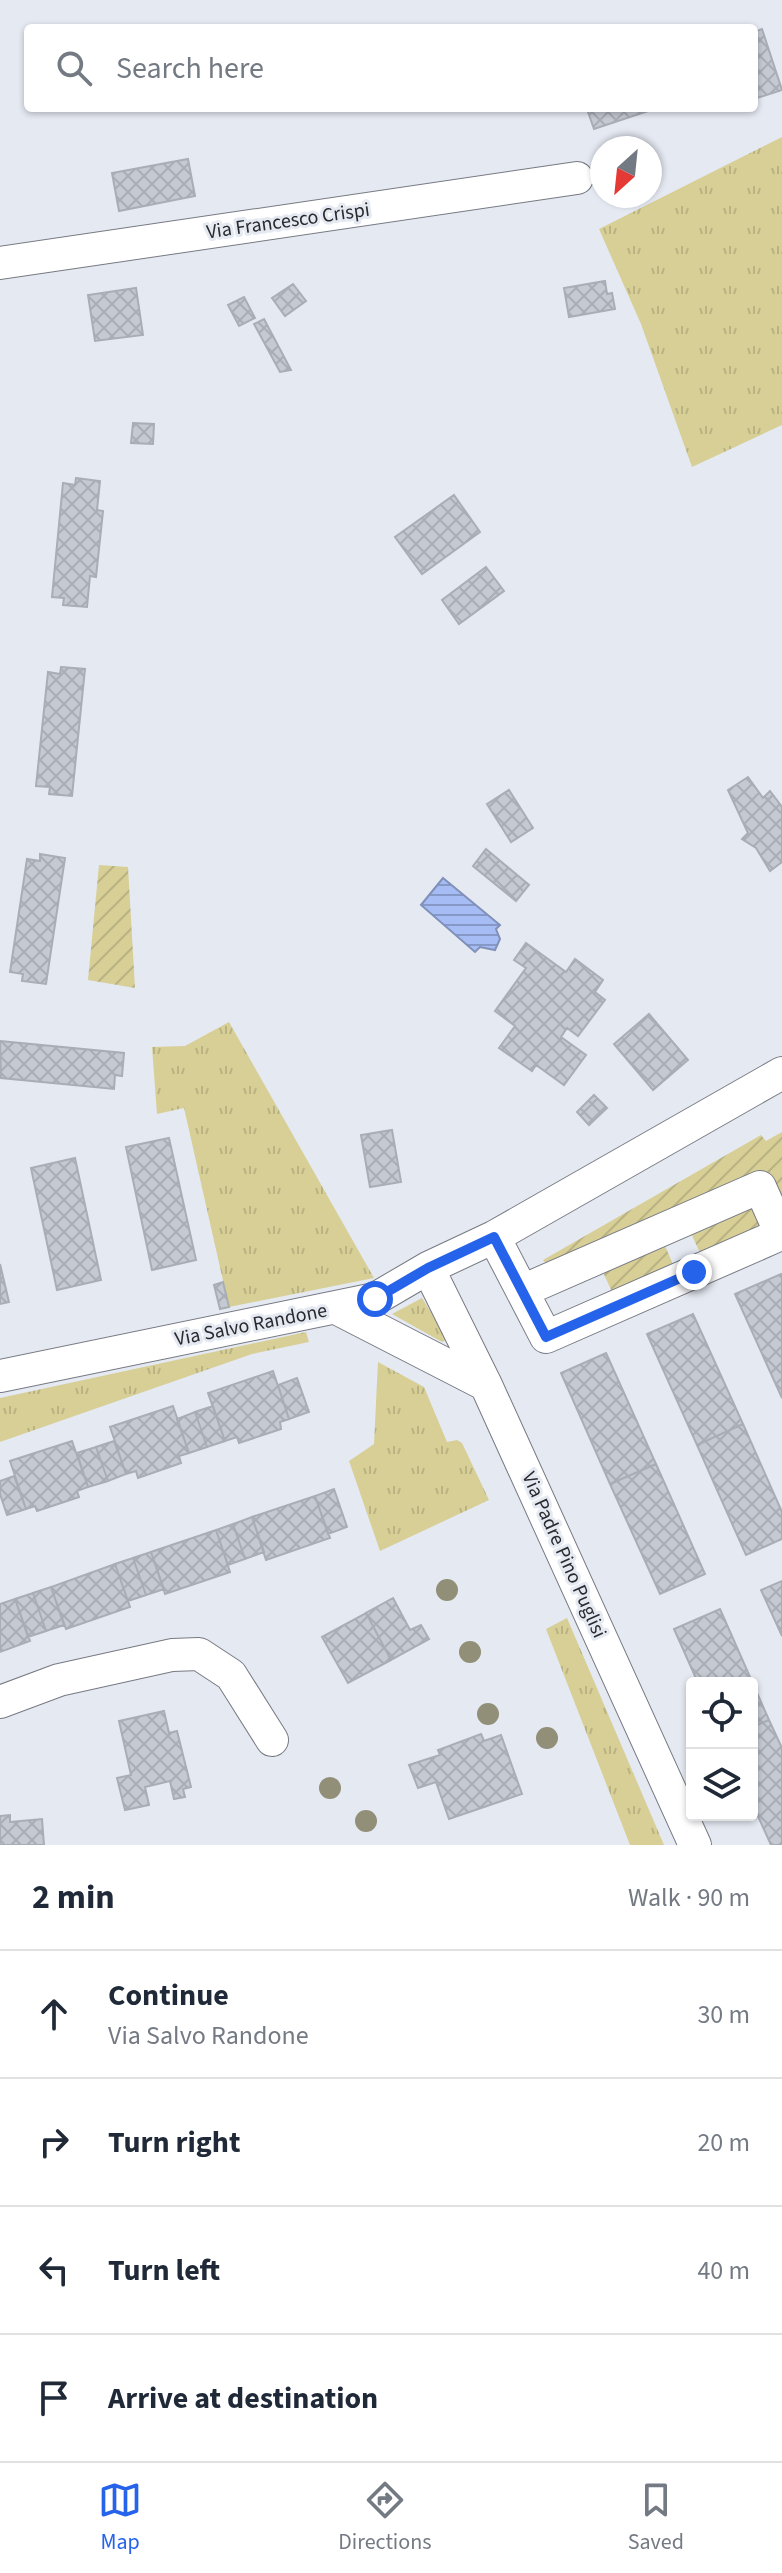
<!DOCTYPE html>
<html lang="en">
<head>
<meta charset="utf-8">
<style>
	:root { --surface:#fff; --page:#f2f2f3; --text:#1f2937; --muted:#747a83; --line:#e0e1e3; --accent:#2563eb }
	body { margin:0; font-family:"Source Sans 3",sans-serif; background:var(--page); color:var(--text) }
	.controls { position:absolute; right:24px; bottom:24px; display:grid; overflow:hidden; border-radius:8px; box-shadow:0 2px 6px #0004 }
	.controls button { width:72px; height:72px; display:grid; place-items:center; padding:0; border:0; border-bottom:2px solid var(--line); background:var(--surface); color:var(--text); font:40px sans-serif }
	.compass { position:absolute; left:590px; top:136px; width:72px; height:72px; border-radius:50%; background:var(--surface); box-shadow:0 2px 6px #0004; rotate:207deg }
	.stop { position:absolute; width:24px; height:24px; margin:-18px; border:6px solid #2563eb; border-radius:50%; background:#fff }
	.stop.end { background:#2563eb; border-color:#fff; box-shadow:0 2px 8px #0008 }
	.list { margin:0; padding:0; list-style:none }
	h2 { display:flex; justify-content:space-between; align-items:center; height:104px; margin:0; padding:0 32px; font-size:34px }
	h2 small { font-size:26px; font-weight:400; color:var(--muted) }
	.list li { display:grid; grid-template-columns:52px 1fr auto; gap:24px; align-items:center; box-sizing:border-box; height:128px; padding:0 32px; border-top:2px solid var(--line) }
	.list b { display:block; font-size:30px; white-space:nowrap }
	.list p { margin:0; font-size:26px; white-space:nowrap; color:var(--muted) }
	.list em { font-size:26px; font-style:normal; color:var(--muted) }
	.icon { flex:none; width:44px; height:44px; fill:none; stroke:currentColor; stroke-width:2; stroke-linecap:round; stroke-linejoin:round }
	.map { position:relative; flex:none; width:782px; height:1845px; overflow:hidden }
	.search { position:absolute; background:var(--surface); box-shadow:0 2px 6px #0004; left:24px; right:24px; top:24px; height:88px; display:flex; align-items:center; gap:20px; box-sizing:border-box; padding:0 28px; border-radius:8px; color:var(--muted); font-size:30px }
	.sheet { height:616px; background:var(--surface) }
	nav { display:flex; justify-content:space-around; align-items:center; box-sizing:border-box; height:112px; border-top:2px solid var(--line); background:var(--surface); font-size:22px; color:var(--muted) }
	nav a { display:grid; justify-items:center; gap:4px }
	nav .on { color:var(--accent) }
	.map>svg:first-child { display:block }
	.grass { fill:url(#grass-tufts) }
	.garden { fill:url(#garden-furrows) }
	.water { fill:url(#water-rules); stroke:#8090b9; stroke-width:2 }
	.building { fill:url(#building-cross-hatch); stroke:#a9adb6; stroke-width:2 }
	.lines { fill:none; stroke-linecap:round; stroke-linejoin:round }
	.minor-casing { stroke:#777a83; stroke-width:34 }
	.minor { stroke:#fff; stroke-width:32 }
	.tree { fill:#918f77 }
	.route { stroke:#2563eb; stroke-width:10 }
	.labels { text-anchor:middle; dominant-baseline:central; stroke-width:6; stroke-linejoin:round; paint-order:stroke }
	.street-label { font-size:20px; fill:#292a2e; stroke:#e5e9f2 }
</style>
</head>
<body>
<div class="map">
<svg width="782" height="1845" viewBox="0 0 782 1845">
	<defs>
		<pattern id="grass-tufts" width="24" height="20" patternUnits="userSpaceOnUse" patternTransform="scale(2)"><rect width="24" height="20" fill="#d7cf96"/><path d="M3 7l-1-3M5 7V3M7 7l1-3M15 17l-1-3M17 17v-4M19 17l1-3" fill="none" stroke="#b9b282"/></pattern>
		<pattern id="garden-furrows" width="10" height="10" patternUnits="userSpaceOnUse" patternTransform="scale(2)"><rect width="10" height="10" fill="#d7cf96"/><path d="M-1 1l2-2M0 10L10 0M9 11l2-2" fill="none" stroke="#b9b282"/></pattern>
		<pattern id="water-rules" width="6" height="5" patternUnits="userSpaceOnUse" patternTransform="scale(2)"><rect width="6" height="5" fill="#a5bcf4"/><path d="M0 2.5h6" fill="none" stroke="#8699c6"/></pattern>
		<pattern id="building-cross-hatch" width="8" height="8" patternUnits="userSpaceOnUse" patternTransform="scale(2)"><rect width="8" height="8" fill="#c5c9d2"/><path d="M0 0l8 8M0 8l8-8" fill="none" stroke="#a9adb5"/></pattern>
	</defs>
	<rect width="100%" height="100%" fill="#e5e9f2"/>
	<!-- grass -->
	<path class="grass" d="M782,137V425L692,467L641,324L599,229Z
		M229,1022L374,1278L229,1307L184,1108L157,1114L152,1047L185,1046Z
		M422,1298L448,1339L442,1342L392,1314Z
		M306,1332L309,1342L252,1354L0,1442V1398Z
		M378,1362L424,1387L447,1442L457,1440L462,1443L489,1500L380,1551L349,1461L374,1444Z
		M567,1618L664,1845H630L546,1629Z"/>
	<!-- garden -->
	<path class="garden" d="M99,865L128,867L135,988L88,980Z
		M782,1132V1207L764,1172L548,1266L543,1260L761,1135L766,1141Z
		M751,1201L764,1229L702,1257L689,1229Z
		M663,1241L675,1269L614,1296L601,1268Z"/>
	<!-- water -->
	<path class="water" d="M443,878L500,925L496,929L500,939L495,950L480,947L475,952L421,905Z"/>
	<!-- building -->
	<path class="building" d="M762,29L782,90L754,99V32Z
		M589,108H657L594,129L587,109Z
		M188,159L195,196L119,211L112,173Z
		M605,281L607,294L612,293L615,309L569,317L564,288Z
		M293,284L306,301L285,316L272,298Z
		M136,288L143,335L95,341L88,295Z
		M244,297L255,318L239,326L228,305Z
		M264,319L291,370L280,372L254,324Z
		M133,423L154,424L153,444L131,443Z
		M76,478L100,481L97,510L103,511L96,577L90,576L87,607L63,605L64,598L52,597L63,483L75,485Z
		M454,495L480,532L422,574L395,537Z
		M486,567L504,591L459,624L442,600Z
		M61,667L85,669L72,796L49,794L50,787L36,786L48,672L60,674Z
		M748,777L763,798L770,791L782,807V862L770,871L756,848L742,839L748,833L728,790Z
		M509,790L533,828L511,842L487,804Z
		M486,849L529,885L516,901L473,866Z
		M40,854L65,858L46,984L22,981L23,974L10,972L27,859L40,861Z
		M526,943L566,972L575,959L603,980L595,992L605,1000L578,1036L567,1028L561,1037L586,1055L564,1085L536,1065L532,1071L499,1048L515,1026L495,1011L526,968L514,960Z
		M649,1014L688,1060L653,1090L614,1044Z
		M0,1041L124,1053L122,1076L115,1075L114,1089L1,1078Z
		M594,1095L607,1108L589,1125L577,1112Z
		M392,1130L401,1182L370,1187L361,1135Z
		M169,1138L196,1260L152,1270L126,1147Z
		M75,1158L101,1280L57,1290L31,1168Z
		M0,1264L9,1302L0,1304Z
		M781,1274L782,1276V1398L735,1294Z
		M223,1282L229,1307L220,1309L214,1285Z
		M693,1314L743,1424L697,1445L647,1334Z
		M606,1353L656,1464L610,1484L561,1373Z
		M273,1371L289,1419L280,1422L281,1429L239,1443L237,1437L225,1441L208,1393Z
		M297,1378L309,1412L289,1419L278,1385Z
		M173,1406L189,1453L179,1456L181,1463L138,1478L136,1471L126,1474L110,1427Z
		M213,1406L225,1441L207,1447L195,1412Z
		M195,1412L207,1447L189,1453L177,1419Z
		M743,1424L782,1512V1539L746,1555L697,1445Z
		M72,1441L88,1487L77,1491L79,1497L37,1511L35,1506L26,1509L10,1461Z
		M114,1441L126,1474L108,1481L96,1447Z
		M96,1447L108,1481L88,1487L77,1453Z
		M656,1464L705,1574L660,1594L610,1484Z
		M14,1476L26,1509L7,1515L0,1494V1481Z
		M334,1489L347,1527L328,1534L315,1496Z
		M315,1496L330,1538L266,1560L252,1517Z
		M252,1517L264,1552L245,1559L233,1524Z
		M233,1524L245,1559L228,1565L216,1530Z
		M216,1530L230,1572L165,1594L151,1552Z
		M151,1552L164,1589L146,1595L133,1558Z
		M133,1558L146,1595L128,1601L115,1564Z
		M115,1564L130,1607L66,1629L51,1587Z
		M782,1581V1636L761,1590Z
		M51,1587L64,1625L46,1631L33,1593Z
		M33,1593L46,1631L28,1637L15,1599Z
		M393,1598L410,1630L421,1625L429,1639L391,1660L366,1613Z
		M15,1599L30,1641L0,1652V1604Z
		M720,1609L769,1720L752,1727V1683H698L674,1629Z
		M366,1613L391,1660L348,1683L322,1637Z
		M164,1711L169,1733L177,1731L191,1787L183,1789L185,1797L174,1799L170,1781L145,1787L149,1805L125,1810L117,1778L131,1775L119,1721Z
		M769,1720L782,1748V1845H771L752,1803V1727Z
		M481,1734L484,1741L501,1735L522,1794L449,1819L436,1782L418,1788L409,1765L440,1755L438,1750Z
		M10,1815V1822L42,1819L44,1845H0V1816Z"/>
	<g class="lines">
		<defs>
			<path id="minor" d="M0,263L577,178
				M494,1237L546,1337L781,1234L760,1187L522,1291
				M428,1268L486,1385L695,1845
				M336,1308L486,1385
				M0,1376L375,1299L428,1268L494,1237L782,1073
				M0,1702L59,1680L172,1655L199,1654L231,1675L272,1740"/>
		</defs>
		<!-- minor casing -->
		<use href="#minor" class="minor-casing"/>
		<!-- minor -->
		<use href="#minor" class="minor"/>
	</g>
	<!-- trees -->
	<g class="tree">
		<circle cx="447" cy="1590" r="11"/>
		<circle cx="470" cy="1652" r="11"/>
		<circle cx="488" cy="1714" r="11"/>
		<circle cx="547" cy="1738" r="11"/>
		<circle cx="330" cy="1788" r="11"/>
		<circle cx="366" cy="1821" r="11"/>
	</g>
	<g class="lines">
		<!-- route -->
		<path class="route" d="M375,1299L428,1268L494,1237L546,1337L694,1272"/>
	</g>
	<g class="labels">
		<!-- street labels -->
		<g class="street-label">
			<text transform="translate(288 221) rotate(-8)">Via Francesco Crispi</text>
			<text transform="translate(251 1325) rotate(-11)">Via Salvo Randone</text>
			<text transform="translate(564 1555) rotate(66)">Via Padre Pino Puglisi</text>
		</g>
	</g>
</svg>
<div class="controls">
<button><svg class="icon" aria-label="locate" viewBox="0 0 24 24"><circle cx="12" cy="12" r="6"/><path d="M12 2v4M12 18v4M2 12h4M18 12h4"/></svg></button>
<button><svg class="icon" aria-label="layers" viewBox="0 0 24 24"><path d="M12 4l9 5-9 5-9-5zM3 14l9 5 9-5"/></svg></button>
</div>
<svg class="compass" viewBox="-18 -18 36 36"><path d="M0-13l5 13h-10z" fill="#e53935"/><path d="M0 13l5-13h-10z" fill="#747a83"/></svg>
<div class="stop" style="left:375px;top:1299px"></div>
<div class="stop end" style="left:694px;top:1272px"></div>
<div class="search"><svg class="icon" aria-label="search" viewBox="0 0 24 24"><circle cx="10" cy="10" r="6"/><path d="M15 15l6 6"/></svg>Search here</div>
</div>
<section class="sheet">
<h2>2 min<small>Walk · 90 m</small></h2>
<ul class="list">
<li><svg class="icon" aria-label="ahead" viewBox="0 0 24 24"><path d="M12 20V5M6 11l6-6 6 6"/></svg><div><b>Continue</b><p>Via Salvo Randone</p></div><em>30 m</em></li>
<li><svg class="icon" aria-label="right" viewBox="0 0 24 24"><path d="M7 20v-9h11M14 6l5 5-5 5"/></svg><div><b>Turn right</b></div><em>20 m</em></li>
<li><svg class="icon" aria-label="left" viewBox="0 0 24 24"><path d="M17 20v-9H6M10 6l-5 5 5 5"/></svg><div><b>Turn left</b></div><em>40 m</em></li>
<li><svg class="icon" aria-label="arrive" viewBox="0 0 24 24"><path d="M6 21V4h12l-3 4 3 4H6"/></svg><div><b>Arrive at destination</b></div></li>
</ul>
</section>
<nav>
<a class="on"><svg class="icon" aria-label="map" viewBox="0 0 24 24"><path d="M3 6l6-2 6 2 6-2v14l-6 2-6-2-6 2zM9 4v14M15 6v14"/></svg>Map</a>
<a><svg class="icon" aria-label="directions" viewBox="0 0 24 24"><path d="M12 3l9 9-9 9-9-9zM9 14v-3h6M13 9l2 2-2 2"/></svg>Directions</a>
<a><svg class="icon" aria-label="saved" viewBox="0 0 24 24"><path d="M7 4h10v16l-5-4-5 4z"/></svg>Saved</a>
</nav>
</body>
</html>
